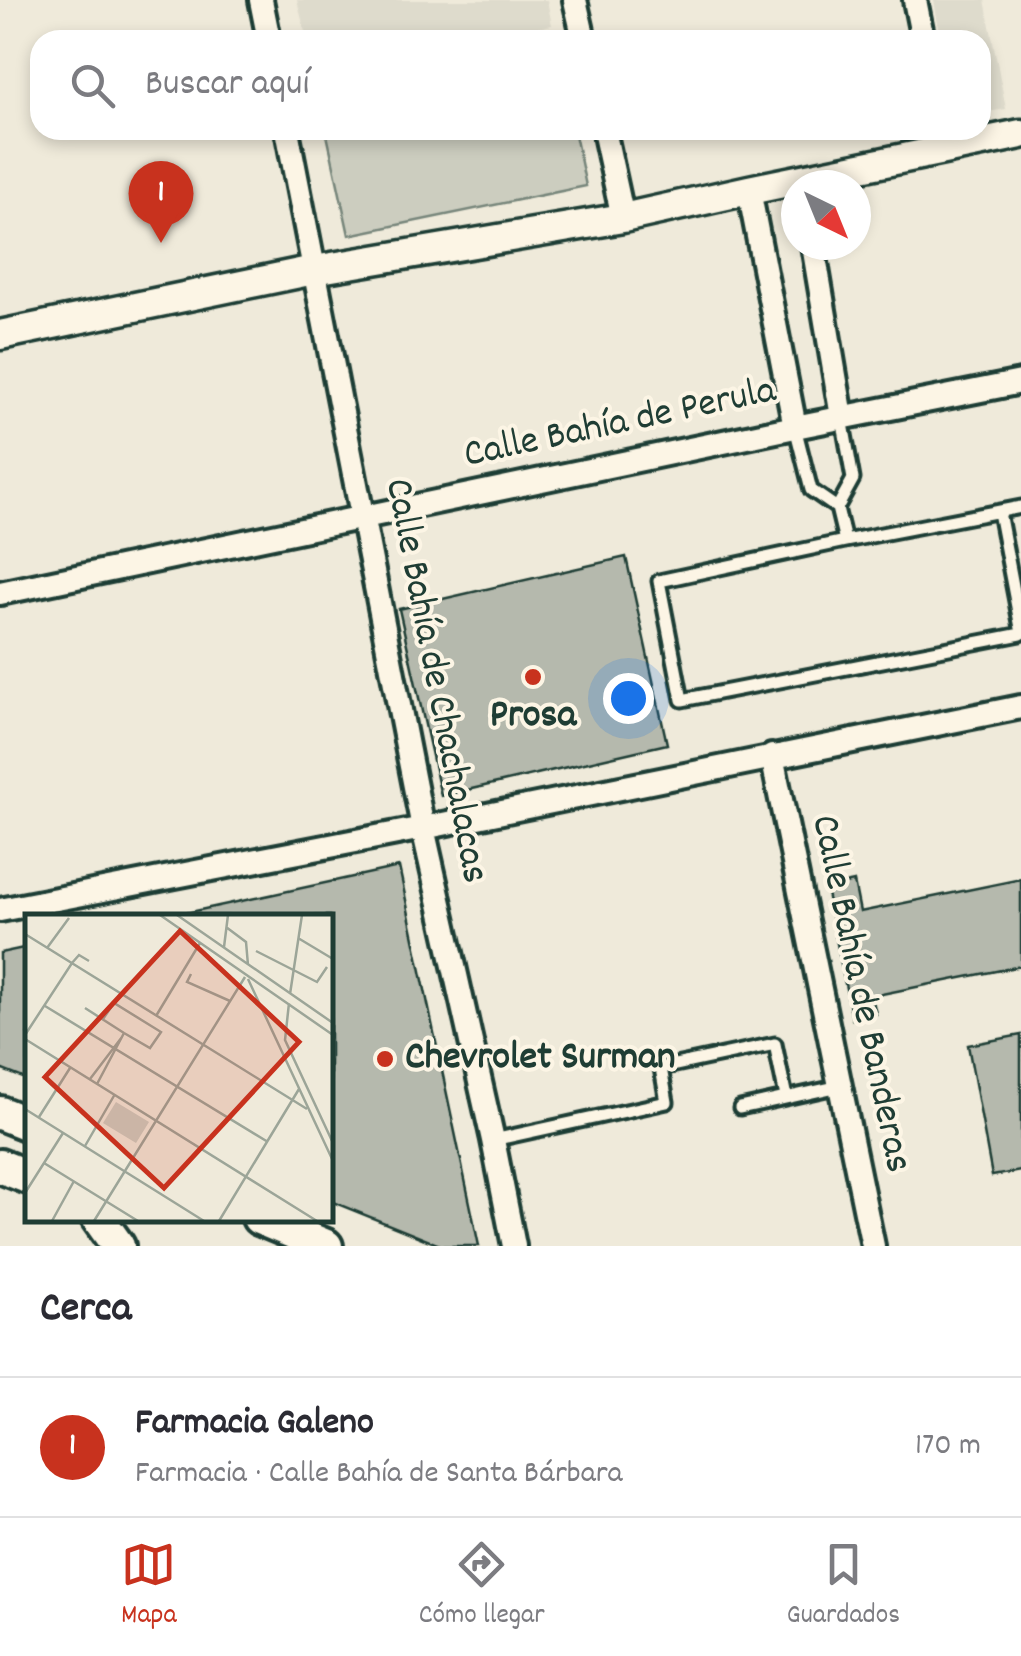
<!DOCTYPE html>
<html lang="es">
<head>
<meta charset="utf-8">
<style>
	:root { --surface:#fff; --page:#f7f7f7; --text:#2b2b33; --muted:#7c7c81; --line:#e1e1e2; --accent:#c8321e }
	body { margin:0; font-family:Dekko,sans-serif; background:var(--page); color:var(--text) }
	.compass { position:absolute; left:781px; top:170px; width:90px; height:90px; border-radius:50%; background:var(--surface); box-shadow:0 5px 15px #0003; rotate:137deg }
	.you { position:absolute; left:628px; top:698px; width:35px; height:35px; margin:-25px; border:8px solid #fff; border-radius:50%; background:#1a73e8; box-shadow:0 0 0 15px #1a73e833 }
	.badge { display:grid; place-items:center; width:65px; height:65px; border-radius:50%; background:var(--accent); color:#fff; font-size:32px; font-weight:700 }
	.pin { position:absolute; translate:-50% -82px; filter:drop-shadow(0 2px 5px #0008) }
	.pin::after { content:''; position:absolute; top:52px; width:35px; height:30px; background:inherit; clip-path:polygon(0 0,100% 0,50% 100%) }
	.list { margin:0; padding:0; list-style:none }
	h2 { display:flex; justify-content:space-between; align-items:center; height:130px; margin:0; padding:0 40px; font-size:42px }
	h2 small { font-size:32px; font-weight:400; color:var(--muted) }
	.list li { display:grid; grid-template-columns:65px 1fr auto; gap:30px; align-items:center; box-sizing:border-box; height:140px; padding:0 40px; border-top:2px solid var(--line) }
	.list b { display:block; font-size:38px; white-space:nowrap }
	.list p { margin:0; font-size:32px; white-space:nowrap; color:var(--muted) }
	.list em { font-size:32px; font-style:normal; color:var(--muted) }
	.icon { flex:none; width:55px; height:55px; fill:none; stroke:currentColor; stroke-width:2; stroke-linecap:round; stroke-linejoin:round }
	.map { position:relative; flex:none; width:1021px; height:1246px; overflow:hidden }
	.search { position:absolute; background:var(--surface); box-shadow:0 5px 15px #0003; left:30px; right:30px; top:30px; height:110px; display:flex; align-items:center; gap:25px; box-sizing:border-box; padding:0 35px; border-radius:30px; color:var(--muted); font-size:38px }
	.sheet { height:270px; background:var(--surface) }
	nav { display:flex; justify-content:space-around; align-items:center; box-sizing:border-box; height:140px; border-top:2px solid var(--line); background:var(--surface); font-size:28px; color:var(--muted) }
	nav a { display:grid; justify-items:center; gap:5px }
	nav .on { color:var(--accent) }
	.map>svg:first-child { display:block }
	.built { fill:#dedbcc }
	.green { fill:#cccdbf; stroke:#76857a; stroke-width:2.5 }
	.building { fill:#b5b9ad; stroke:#1f3d34; stroke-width:2.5 }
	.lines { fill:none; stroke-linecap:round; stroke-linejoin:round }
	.service-casing { stroke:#1f3d34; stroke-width:19 }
	.minor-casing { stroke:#1f3d34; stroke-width:30 }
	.tertiary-casing { stroke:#1f3d34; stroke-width:35 }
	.secondary-casing { stroke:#1f3d34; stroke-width:40 }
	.service { stroke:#fcf5e5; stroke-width:11 }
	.minor { stroke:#fcf5e5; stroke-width:22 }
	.tertiary { stroke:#fcf5e5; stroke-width:28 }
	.secondary { stroke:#fcf5e5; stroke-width:32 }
	.poi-dot { fill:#c8321e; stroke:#fcf5e5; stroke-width:4 }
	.labels { text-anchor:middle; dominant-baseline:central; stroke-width:8; stroke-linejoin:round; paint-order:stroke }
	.street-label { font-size:40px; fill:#1f3d34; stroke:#fcf5e5 }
	.poi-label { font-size:40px; font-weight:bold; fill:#1f3d34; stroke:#fcf5e5 }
	.inset-road { fill:none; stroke:#9ca598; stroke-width:2.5 }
	.view { fill:#c8321e; fill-opacity:0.15; stroke:#c8321e; stroke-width:5 }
	.inset-edge { fill:none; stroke:#1f3d34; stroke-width:5 }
</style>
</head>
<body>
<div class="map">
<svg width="1021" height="1246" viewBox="0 0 1021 1246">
	<rect width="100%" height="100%" fill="#efeada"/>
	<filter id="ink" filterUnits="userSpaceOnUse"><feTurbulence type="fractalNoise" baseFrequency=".01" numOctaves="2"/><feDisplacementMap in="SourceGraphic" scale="20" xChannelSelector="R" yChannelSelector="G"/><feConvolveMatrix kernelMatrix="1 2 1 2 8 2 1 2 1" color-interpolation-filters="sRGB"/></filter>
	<g filter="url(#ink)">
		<!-- built -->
		<path class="built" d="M297,0H547L552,25L480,40H307Z
			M934,0H985L1006,109L981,113V40H941Z"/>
		<!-- green -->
		<path class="green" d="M326,130H574L586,186L349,235Z"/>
		<!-- building -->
		<path class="building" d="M626,557L667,744L441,796L399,609Z
			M399,867L479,1246H442L330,1201V916H172Z
			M1021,879V966L872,996L876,1014L852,1019L826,888L854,882L860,912Z
			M28,947V1080L0,1069V953Z
			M1021,1035V1171L992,1176L968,1045Z"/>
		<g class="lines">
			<defs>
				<path id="service" d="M795,427L811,490L837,508L845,541
					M1021,507L845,541L659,581L682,700L1021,634
					M837,508L853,479L842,418
					M999,512L1021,628
					M740,1108L840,1086
					M493,1140L667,1102L661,1068L775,1044L786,1097"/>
				<path id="minor" d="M261,0L269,40
					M575,0L584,40
					M915,0L923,40
					M287,130L423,828L493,1140L514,1246
					M604,130L623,218
					M749,190L795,427
					M813,245L842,417
					M0,593L795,427L1021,382
					M772,756L873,1246
					M0,910L423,828L1021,707"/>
				<path id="tertiary" d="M0,335L314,270L623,218L749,190L1021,134"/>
				<path id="secondary" d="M0,1113L28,1124
					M0,1166L28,1177
					M98,1218L118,1246
					M259,1218L326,1246"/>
			</defs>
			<!-- service casing -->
			<use href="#service" class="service-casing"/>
			<!-- minor casing -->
			<use href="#minor" class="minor-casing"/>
			<!-- tertiary casing -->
			<use href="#tertiary" class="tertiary-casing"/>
			<!-- secondary casing -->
			<use href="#secondary" class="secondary-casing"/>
			<!-- service -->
			<use href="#service" class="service"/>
			<!-- minor -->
			<use href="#minor" class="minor"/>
			<!-- tertiary -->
			<use href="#tertiary" class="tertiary"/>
			<!-- secondary -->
			<use href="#secondary" class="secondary"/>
		</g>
	</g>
	<!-- markers -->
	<g class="poi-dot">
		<circle cx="533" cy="677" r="10"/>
		<circle cx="385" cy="1059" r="10"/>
	</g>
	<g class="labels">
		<!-- street labels -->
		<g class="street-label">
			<text transform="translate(620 425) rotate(-12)">Calle Bahía de Perula</text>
			<text transform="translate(434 681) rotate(79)">Calle Bahía de Chachalacas</text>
			<text transform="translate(859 994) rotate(78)">Calle Bahía de Banderas</text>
		</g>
		<!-- poi labels -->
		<g class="poi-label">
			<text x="533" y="717">Prosa</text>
			<text x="405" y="1059" text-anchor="start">Chevrolet Surman</text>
		</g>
	</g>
	<!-- overview -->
	<g transform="translate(25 914)">
		<rect width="308" height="308" fill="#efeada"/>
		<path d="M91,188L124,208L111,229L78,209Z" fill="#cccdbf"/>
		<path class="inset-road" d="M135,1L308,121M152,1L308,109M201,13L221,28L223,51M0,20L282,195M273,24L308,45M199,33L203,1M22,34L44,4M231,37L292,68L302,53M166,60L162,68L205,87M223,65L308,247M265,80L277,1M264,89L260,126L308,229M20,92L243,228M60,94L99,119L125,134L136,118L89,89L78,105M131,102L175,29M0,121L47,49L54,41L64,47M0,125L292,307M65,165L97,123M72,170L99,119M0,195L179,307M14,203L45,154M60,232L90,180M19,249L113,307M0,279L38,219M27,307L49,267M69,307L220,63M194,307L274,175"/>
		<path class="view" d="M155,17L274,128L139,274L20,163Z"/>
		<rect width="308" height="308" class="inset-edge"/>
	</g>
</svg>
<svg class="compass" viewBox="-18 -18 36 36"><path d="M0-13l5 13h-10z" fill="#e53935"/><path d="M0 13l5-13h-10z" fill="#7c7c81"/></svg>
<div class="you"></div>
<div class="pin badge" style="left:161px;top:243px">1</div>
<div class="search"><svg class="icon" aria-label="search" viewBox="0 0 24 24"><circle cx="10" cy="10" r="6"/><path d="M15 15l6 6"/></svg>Buscar aquí</div>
</div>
<section class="sheet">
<h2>Cerca<small></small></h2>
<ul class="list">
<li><span class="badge">1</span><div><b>Farmacia Galeno</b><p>Farmacia · Calle Bahía de Santa Bárbara</p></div><em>170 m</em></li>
</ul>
</section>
<nav>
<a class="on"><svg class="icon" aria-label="map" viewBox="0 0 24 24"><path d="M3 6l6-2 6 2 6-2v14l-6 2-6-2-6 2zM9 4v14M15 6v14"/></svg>Mapa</a>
<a><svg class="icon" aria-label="directions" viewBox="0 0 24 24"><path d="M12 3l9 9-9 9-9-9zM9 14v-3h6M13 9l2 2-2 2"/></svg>Cómo llegar</a>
<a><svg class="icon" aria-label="saved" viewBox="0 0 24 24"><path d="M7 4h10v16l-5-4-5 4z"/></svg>Guardados</a>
</nav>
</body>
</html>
